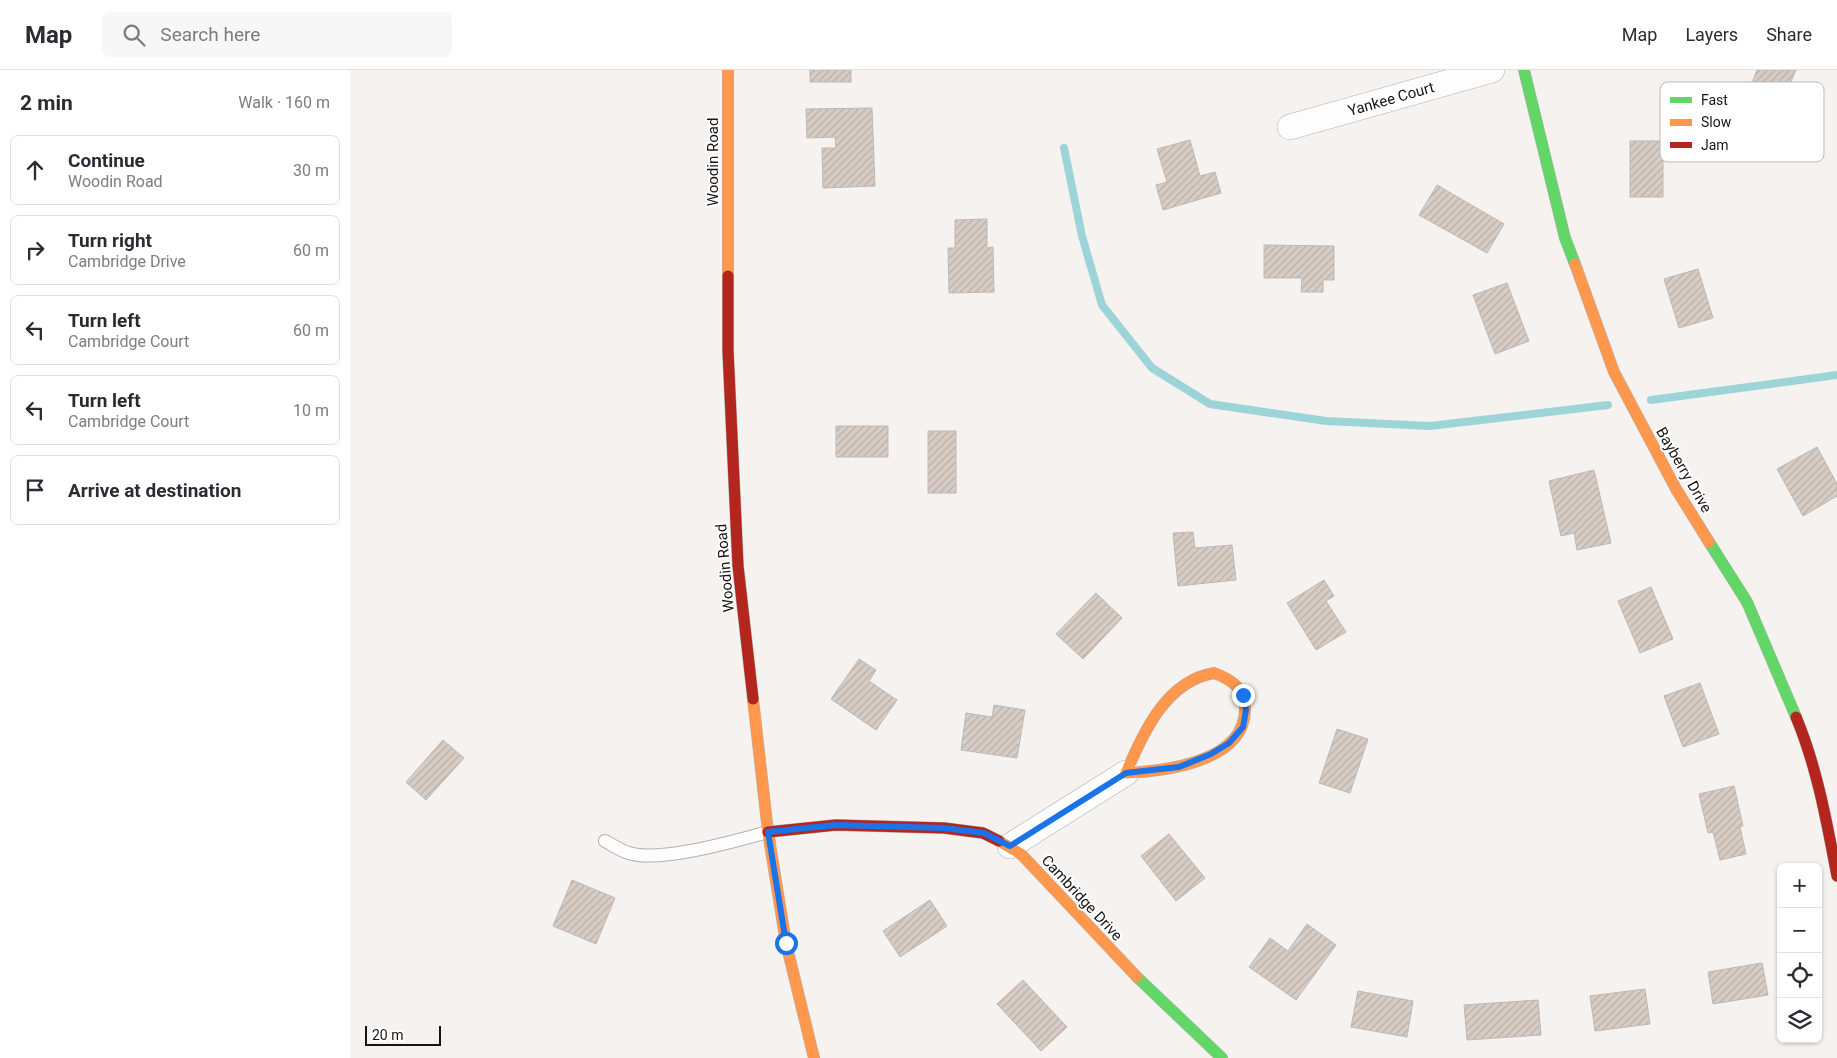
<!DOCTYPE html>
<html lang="en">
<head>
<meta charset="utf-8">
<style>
	:root { --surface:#fff; --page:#f7f7f7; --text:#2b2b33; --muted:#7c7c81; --line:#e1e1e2 }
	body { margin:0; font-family:Roboto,sans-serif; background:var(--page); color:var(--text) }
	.controls { position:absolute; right:15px; bottom:15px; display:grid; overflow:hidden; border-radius:8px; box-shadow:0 1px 4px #0004 }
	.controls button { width:45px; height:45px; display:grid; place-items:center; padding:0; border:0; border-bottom:1px solid var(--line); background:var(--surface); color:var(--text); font:25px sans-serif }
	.scale { position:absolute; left:15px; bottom:12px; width:76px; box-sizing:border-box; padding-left:5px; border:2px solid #171514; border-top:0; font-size:14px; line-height:18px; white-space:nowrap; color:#171514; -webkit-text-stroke:4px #fff; paint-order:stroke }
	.stop { position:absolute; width:15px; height:15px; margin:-11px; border:4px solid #1a73e8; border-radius:50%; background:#fff }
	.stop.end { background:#1a73e8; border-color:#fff; box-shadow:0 1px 5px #0008 }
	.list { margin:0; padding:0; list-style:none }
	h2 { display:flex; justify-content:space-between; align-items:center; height:65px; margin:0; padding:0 20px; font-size:21px }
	h2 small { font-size:16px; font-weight:400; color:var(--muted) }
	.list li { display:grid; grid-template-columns:32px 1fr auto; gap:15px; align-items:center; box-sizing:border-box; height:70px; margin:0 10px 10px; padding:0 10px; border:1px solid var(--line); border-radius:8px }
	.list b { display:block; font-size:19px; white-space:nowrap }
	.list p { margin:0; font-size:16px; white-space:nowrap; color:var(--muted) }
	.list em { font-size:16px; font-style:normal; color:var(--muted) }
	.icon { flex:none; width:28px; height:28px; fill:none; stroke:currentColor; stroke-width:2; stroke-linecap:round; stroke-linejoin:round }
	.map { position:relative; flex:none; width:1487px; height:988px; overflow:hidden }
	header { display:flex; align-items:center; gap:30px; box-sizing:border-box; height:70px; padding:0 25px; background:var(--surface); border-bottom:1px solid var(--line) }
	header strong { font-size:24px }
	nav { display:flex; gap:28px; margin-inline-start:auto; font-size:18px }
	.search { width:350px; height:45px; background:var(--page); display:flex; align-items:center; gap:12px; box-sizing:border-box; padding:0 18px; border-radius:8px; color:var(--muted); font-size:19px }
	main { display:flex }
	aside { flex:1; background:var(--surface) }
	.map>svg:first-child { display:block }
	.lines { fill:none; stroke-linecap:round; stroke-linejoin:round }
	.stream { stroke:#9dd4d8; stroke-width:8 }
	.building { fill:url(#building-hatch); stroke:#bbb9b7 }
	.lane-casing { stroke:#b4b2b0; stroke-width:14 }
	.street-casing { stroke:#b4b2b0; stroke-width:26 }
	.fast-casing { stroke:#b4b2b0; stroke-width:12 }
	.slow-casing { stroke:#b4b2b0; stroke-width:12 }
	.jam-casing { stroke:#b4b2b0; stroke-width:12 }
	.lane { stroke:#fefdfd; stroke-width:12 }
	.street { stroke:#fefdfd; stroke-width:25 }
	.fast { stroke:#63d668; stroke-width:11 }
	.slow { stroke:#ff974d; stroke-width:11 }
	.jam { stroke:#b3261e; stroke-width:11 }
	.route { stroke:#1a73e8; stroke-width:6 }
	.labels { text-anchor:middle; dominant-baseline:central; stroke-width:4; stroke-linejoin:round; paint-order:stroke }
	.street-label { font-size:15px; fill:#171514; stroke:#fff }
	.key { fill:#fff; stroke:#b9b9b8; stroke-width:1 }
	.key-label { font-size:14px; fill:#171514 }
</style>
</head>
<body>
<header>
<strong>Map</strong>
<div class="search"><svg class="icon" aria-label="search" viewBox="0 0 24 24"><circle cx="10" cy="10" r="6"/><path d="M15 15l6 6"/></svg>Search here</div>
<nav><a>Map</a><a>Layers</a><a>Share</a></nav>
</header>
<main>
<aside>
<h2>2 min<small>Walk · 160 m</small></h2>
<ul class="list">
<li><svg class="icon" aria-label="ahead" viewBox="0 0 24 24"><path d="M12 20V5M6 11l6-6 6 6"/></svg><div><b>Continue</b><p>Woodin Road</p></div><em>30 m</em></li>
<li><svg class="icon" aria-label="right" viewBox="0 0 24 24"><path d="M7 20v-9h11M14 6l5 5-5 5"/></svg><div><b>Turn right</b><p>Cambridge Drive</p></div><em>60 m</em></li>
<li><svg class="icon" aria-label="left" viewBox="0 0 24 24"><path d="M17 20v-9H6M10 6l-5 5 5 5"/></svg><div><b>Turn left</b><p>Cambridge Court</p></div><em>60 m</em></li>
<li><svg class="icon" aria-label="left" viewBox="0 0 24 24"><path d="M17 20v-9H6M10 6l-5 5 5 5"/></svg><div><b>Turn left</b><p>Cambridge Court</p></div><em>10 m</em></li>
<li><svg class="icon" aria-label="arrive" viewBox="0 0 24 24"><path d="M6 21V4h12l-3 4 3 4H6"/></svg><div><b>Arrive at destination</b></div></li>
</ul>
</aside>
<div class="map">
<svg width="1487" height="988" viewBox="0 0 1487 988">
	<defs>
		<pattern id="building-hatch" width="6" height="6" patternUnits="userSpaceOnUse" patternTransform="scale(1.25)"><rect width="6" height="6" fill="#d8cdc5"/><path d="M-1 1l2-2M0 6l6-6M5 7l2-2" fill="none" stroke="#b9afa8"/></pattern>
	</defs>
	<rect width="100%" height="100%" fill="#f5f2f0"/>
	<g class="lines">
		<!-- stream -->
		<path class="stream" d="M714,78L732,166L752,235L802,298L860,334L976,351L1080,356L1258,335
			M1301,330L1487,305"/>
	</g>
	<!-- building -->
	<path class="building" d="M460,0H501V12H460Z
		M1407,0H1446L1435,25L1442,28L1434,49L1394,32Z
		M522,38L525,116L473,118L472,78H486L485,67L457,68L456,39Z
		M840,70L850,106L865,102L871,123L813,140L806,115L817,112L807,79Z
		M1280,71H1313V127H1280Z
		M1087,115L1154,154L1137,183L1069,145Z
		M637,149V178L643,177L644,222L599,223L598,178H605V150Z
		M914,175L984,176V210H973V222H951L952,208H914Z
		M1348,199L1363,248L1329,258L1314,209Z
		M1157,213L1179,271L1145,284L1123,225Z
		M486,356H538V387H486Z
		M578,361H606V423H578Z
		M1467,377L1487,414V426L1453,446L1427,399Z
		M1244,400L1261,473L1227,480L1224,463L1211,466L1199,411Z
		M843,462L845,478L882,475L886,510L828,516L823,463Z
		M974,510L984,526L976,531L996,562L966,580L937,533Z
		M1301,517L1323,569L1290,583L1268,531Z
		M746,523L772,548L733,589L706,564Z
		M509,589L526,600L519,611L547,630L526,660L481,629Z
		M1350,613L1369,664L1333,677L1314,626Z
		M644,635L675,640L667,688L611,680L616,643L642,647Z
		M987,659L1018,669L1000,723L969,713Z
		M93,670L114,688L76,730L56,712Z
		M1384,716L1393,756L1390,757L1396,784L1370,790L1363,762L1358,763L1349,724Z
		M819,764L855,808L826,831L791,786Z
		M222,810L265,828L246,874L203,856Z
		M580,830L597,856L550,887L533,861Z
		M957,854L986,875L946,930L899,897L920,868L938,881Z
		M1412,893L1418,925L1363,934L1358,902Z
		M673,910L717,957L691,981L647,934Z
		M1295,919L1300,954L1245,961L1240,926Z
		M1008,921L1063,931L1057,967L1001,957Z
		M1188,930L1191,965L1117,970L1114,935Z"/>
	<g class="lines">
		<defs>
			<path id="lane" d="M255,771C263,775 271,781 279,783C310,793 385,771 418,762"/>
			<path id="street" d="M940,57L1142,0
				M660,776L776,703"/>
			<path id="fast" d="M1174,0L1215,168L1225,194
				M1359,472L1397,532L1446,647
				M787,907L872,988"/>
			<path id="slow" d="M378,0V206
				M1225,194L1264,302L1326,419L1359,472
				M864,603C880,609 895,618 895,637C897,692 815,701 776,703C793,663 816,611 864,603Z
				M403,629L418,762L436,873L464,988
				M649,771L671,784L787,907"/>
			<path id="jam" d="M378,206V281L388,496L403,629
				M1446,647C1467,697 1477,753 1487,806
				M418,762L486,755L594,758L633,763L649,771"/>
		</defs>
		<!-- lane casing -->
		<use href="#lane" class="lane-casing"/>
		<!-- street casing -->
		<use href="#street" class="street-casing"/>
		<!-- fast casing -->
		<use href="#fast" class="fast-casing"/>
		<!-- slow casing -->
		<use href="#slow" class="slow-casing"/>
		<!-- jam casing -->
		<use href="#jam" class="jam-casing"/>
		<!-- lane -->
		<use href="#lane" class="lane"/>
		<!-- street -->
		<use href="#street" class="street"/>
		<!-- fast -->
		<use href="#fast" class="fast"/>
		<!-- slow -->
		<use href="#slow" class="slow"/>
		<!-- jam -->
		<use href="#jam" class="jam"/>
	</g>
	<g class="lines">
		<!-- route -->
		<path class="route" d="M436,873L418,762L486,755L594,758L634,763L660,776L776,703L829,697L861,684L879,673L893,657L896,640L893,625"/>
	</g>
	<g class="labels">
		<!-- street labels -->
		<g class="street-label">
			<text transform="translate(1041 29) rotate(-16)">Yankee Court</text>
			<text transform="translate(363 92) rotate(-90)">Woodin Road</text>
			<text transform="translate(1334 400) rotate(60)">Bayberry Drive</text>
			<text transform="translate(375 498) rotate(-95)">Woodin Road</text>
			<text transform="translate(732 828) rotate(47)">Cambridge Drive</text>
		</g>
	</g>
	<!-- legend -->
	<rect x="1310" y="12" width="164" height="80" rx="8" class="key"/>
	<rect x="1320" y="27" width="22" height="6" fill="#63d668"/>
	<rect x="1320" y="49" width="22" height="7" fill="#ff974d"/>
	<rect x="1320" y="72" width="22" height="6" fill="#b3261e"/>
	<g class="key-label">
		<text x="1351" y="35">Fast</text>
		<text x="1351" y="57">Slow</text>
		<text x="1351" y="80">Jam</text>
	</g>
</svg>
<div class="controls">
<button>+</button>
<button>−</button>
<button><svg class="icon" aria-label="locate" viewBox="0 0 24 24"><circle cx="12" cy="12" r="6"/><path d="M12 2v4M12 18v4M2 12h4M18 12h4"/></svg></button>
<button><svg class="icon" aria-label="layers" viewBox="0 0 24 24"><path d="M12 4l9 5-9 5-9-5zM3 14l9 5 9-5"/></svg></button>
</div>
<div class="scale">20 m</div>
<div class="stop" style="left:436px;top:873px"></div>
<div class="stop end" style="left:893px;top:625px"></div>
</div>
</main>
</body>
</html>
